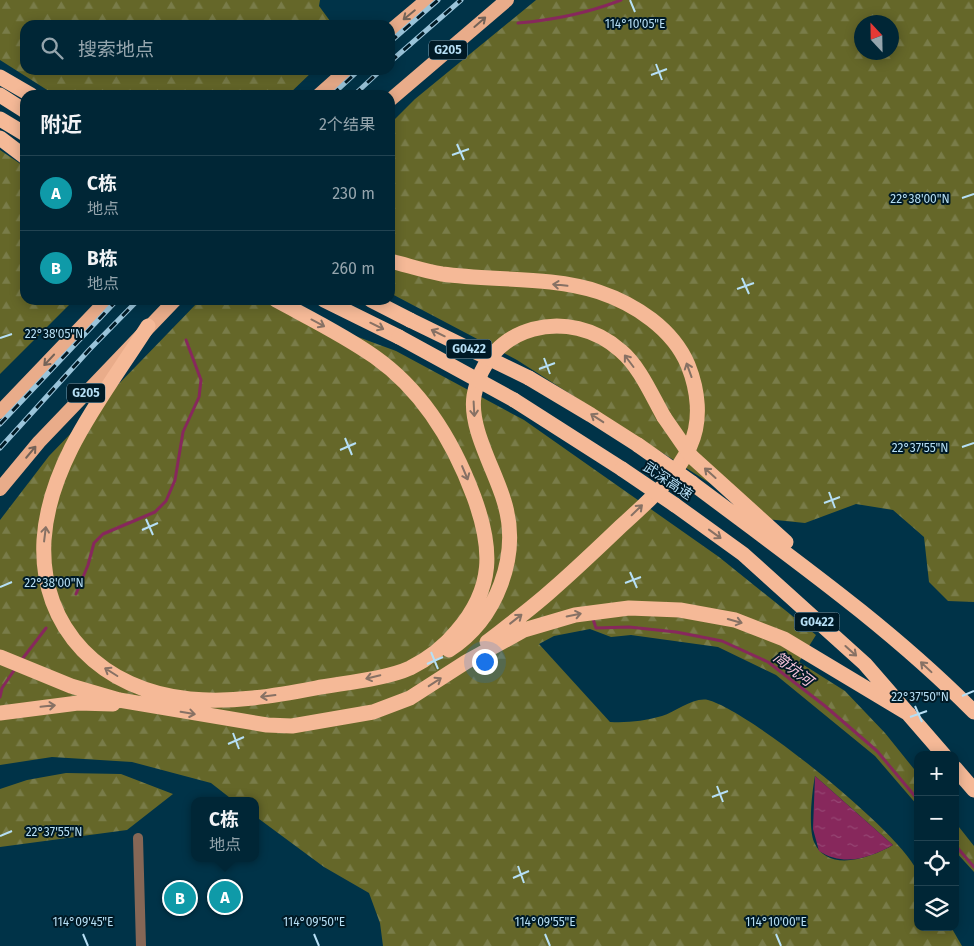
<!DOCTYPE html>
<html lang="zh">
<head>
<meta charset="utf-8">
<style>
	:root { --surface:#002636; --page:#0e3242; --text:#f1f3f6; --muted:#95a5ad; --line:#224351; --accent:#d93025 }
	body { margin:0; font-family:"Fira Sans","Noto Sans SC",sans-serif; background:var(--page); color:var(--text) }
	.controls { position:absolute; right:15px; bottom:15px; display:grid; overflow:hidden; border-radius:10px; box-shadow:0 2px 12px #0003 }
	.controls button { width:45px; height:45px; display:grid; place-items:center; padding:0; border:0; border-bottom:1px solid var(--line); background:var(--surface); color:var(--text); font:25px sans-serif }
	.compass { position:absolute; left:854px; top:15px; width:45px; height:45px; border-radius:50%; background:var(--surface); box-shadow:0 2px 12px #0003; rotate:338deg }
	.you { position:absolute; left:484px; top:661px; width:18px; height:18px; margin:-12px; border:4px solid #fff; border-radius:50%; background:#1a73e8; box-shadow:0 0 0 8px #1a73e833 }
	.badge { display:grid; place-items:center; width:32px; height:32px; border-radius:50%; background:var(--accent); color:#fff; font-size:16px; font-weight:700 }
	.pin { position:absolute; translate:-50% -50%; border:2px solid #fff; box-shadow:0 1px 5px #0006 }
	.popup { position:absolute; left:191px; top:797px; width:68px; height:65px; box-sizing:border-box; display:grid; place-content:center; border-radius:10px; background:var(--surface); filter:drop-shadow(0 1px 4px #0005); font-size:16px; white-space:nowrap; color:var(--muted) }
	.popup b { font-size:19px; color:var(--text) }
	.popup::after { content:''; position:absolute; left:50%; top:100%; margin-left:-10px; border:10px solid transparent; border-top-color:var(--surface) }
	.list { margin:0; padding:0; list-style:none }
	h2 { display:flex; justify-content:space-between; align-items:center; height:65px; margin:0; padding:0 20px; font-size:21px }
	h2 small { font-size:16px; font-weight:400; color:var(--muted) }
	.list li { display:grid; grid-template-columns:32px 1fr auto; gap:15px; align-items:center; box-sizing:border-box; height:75px; padding:0 20px; border-top:1px solid var(--line) }
	.list b { display:block; font-size:19px; white-space:nowrap }
	.list p { margin:0; font-size:16px; white-space:nowrap; color:var(--muted) }
	.list em { font-size:16px; font-style:normal; color:var(--muted) }
	.icon { flex:none; width:28px; height:28px; fill:none; stroke:currentColor; stroke-width:2; stroke-linecap:round; stroke-linejoin:round }
	.map { position:relative; flex:none; width:974px; height:946px; overflow:hidden }
	.search { position:absolute; background:var(--surface); box-shadow:0 2px 12px #0003; left:20px; top:20px; width:375px; height:55px; display:flex; align-items:center; gap:12px; box-sizing:border-box; padding:0 18px; border-radius:15px; color:var(--muted); font-size:19px }
	.panel { position:absolute; background:var(--surface); box-shadow:0 2px 12px #0003; left:20px; top:90px; width:375px; height:215px; border-radius:15px }
	.map>svg:first-child { display:block }
	.forest { fill:url(#forest-firs); fill-rule:evenodd }
	.water { fill:url(#water-ripples) }
	.lines { fill:none; stroke-linecap:round; stroke-linejoin:round }
	.stream { stroke:#87285c; stroke-width:3 }
	.minor { stroke:#866756; stroke-width:10 }
	.trunk { stroke:#e9ac8a; stroke-width:14 }
	.motorway { stroke:#f5b997; stroke-width:15 }
	.rail-casing { stroke:#9ac4da; stroke-width:5 }
	.rail { stroke:#001a26; stroke-width:3; stroke-dasharray:9; stroke-linecap:butt }
	.motorway-bridge { stroke:#f5b997; stroke-width:15 }
	.oneway { stroke:#746358 }
	.oneway2 { stroke:#877164 }
	.ticks { fill:none; stroke:#b6dff5; stroke-width:2 }
	.labels { text-anchor:middle; dominant-baseline:central; stroke-width:4; stroke-linejoin:round; paint-order:stroke }
	.shield { fill:#001a26; stroke:#7fa4b7; stroke-width:1 }
	.shield-label { font-size:12px; font-weight:bold; fill:#b6dff5 }
	.street-label { font-size:14px; fill:#b6dff5; stroke:#001a26 }
	.water-label { font-size:15px; font-style:italic; fill:#fcc6de; stroke:#001a26 }
	.ticks-label { font-size:12px; text-anchor:middle; fill:#b6dff5; stroke:#001a26; stroke-width:4; stroke-linejoin:round; paint-order:stroke }
</style>
</head>
<body>
<div class="map">
<svg width="974" height="946" viewBox="0 0 974 946">
	<defs>
		<pattern id="forest-firs" width="22" height="20" patternUnits="userSpaceOnUse" patternTransform="scale(1.25)"><rect width="22" height="20" fill="#656729"/><path d="M5 1l3.5 6h-7zM16 11l3.5 6h-7z" fill="#797c49"/></pattern>
		<pattern id="water-ripples" width="26" height="14" patternUnits="userSpaceOnUse" patternTransform="scale(1.25)"><rect width="26" height="14" fill="#87285c"/><path d="M2 4q2-2 4 0t4 0M15 11q2-2 4 0t4 0" fill="none" stroke="#964774"/></pattern>
	</defs>
	<rect width="100%" height="100%" fill="#003348"/>
	<!-- forest -->
	<path class="forest" d="M0,0H320L319,6L333,25H25V70H314L288,95H55L0,60Z
		M536,0H974V602L948,601L929,582L924,537L893,510L856,504L805,523L766,519L517,360L390,293V124L415,99ZM862,22H892V52H862Z
		M0,150L25,167V300H74L0,374Z
		M200,300H258L396,351L524,420L719,557L816,635L799,662L845,691L885,733L918,774V806L875,756L776,675L718,647L631,635L611,637L590,629L554,636L539,644L610,722C628,723 644,721 662,716C676,712 693,697 708,700C750,711 899,831 917,871C922,882 918,914 918,927H951L962,946H383L380,923L369,893L324,867L255,816V801H234L211,783L132,762L52,757L0,765V520L49,456ZM815,776L893,845C872,857 828,874 814,842C808,827 812,792 815,776Z
		M66,773L121,774L173,794L127,830L0,847V789L27,780Z
		M955,822L974,846V872L955,851Z"/>
	<!-- water -->
	<path class="water" d="M815,776L893,845C869,858 844,867 819,851L813,829Z"/>
	<g class="lines">
		<!-- stream -->
		<path class="stream" d="M518,23C553,20 588,13 621,0
			M76,594L88,565L94,543L103,534L155,512L166,501L175,480L183,432L199,397L201,380L186,340
			M593,619L596,628L629,627L676,632L722,641L768,662L825,706L877,751L918,800
			M20,662L46,628
			M0,697L2,688L15,669
			M955,845L974,867"/>
		<!-- minor -->
		<path class="minor" d="M138,838L141,946"/>
		<!-- trunk -->
		<path class="trunk" d="M390,31L427,0
			M319,95L347,70
			M390,100L507,0
			M0,412L107,300
			M0,489L39,442L175,300"/>
		<!-- motorway -->
		<path class="motorway" d="M0,77L31,95
			M0,95L25,111
			M0,119L25,134
			M0,138L25,157
			M390,261C407,265 424,271 442,274C492,281 551,276 599,292C635,304 673,329 688,365C698,390 702,420 690,446C676,478 645,504 619,528C597,549 575,570 552,590C532,608 509,625 487,642
			M324,300L399,337
			M371,300L410,320
			M148,326C107,391 49,460 44,540C39,630 104,691 190,699C232,703 274,696 316,688C343,683 386,679 410,668C428,659 444,647 457,631C494,588 493,549 474,497C454,443 423,391 375,357C344,335 309,318 276,300
			M529,378L591,415L638,445
			M514,400L622,469
			M691,456L786,542
			M692,483C789,556 889,626 974,712
			M675,505L743,554L865,664L944,755
			M449,650C497,619 521,555 504,501C495,470 469,428 474,396C486,324 570,305 621,351C640,367 652,396 664,417
			M0,657L71,686L119,700L267,725L292,726L373,712L410,698L466,662L524,630L575,615L629,608L680,610L735,620L784,639L909,714
			M0,713L78,703L113,704
			M955,768L974,790"/>
		<defs>
			<path id="rail" d="M390,42L438,0
				M390,62L461,0
				M332,95L359,70
				M354,95L381,70
				M0,424L117,300
				M0,448L89,350L138,300"/>
		</defs>
		<!-- rail casing -->
		<use href="#rail" class="rail-casing"/>
		<!-- rail -->
		<use href="#rail" class="rail"/>
		<!-- motorway-bridge -->
		<path class="motorway-bridge" d="M410,320L529,378
			M399,337L514,400
			M664,417L691,456
			M638,445L692,483
			M622,469L675,505"/>
	</g>
	<!-- one-way arrows -->
	<defs><path id="oneway-shaft" d="M-6 0H5M1.5-3L5.5 0L1.5 3" fill="none" stroke-width="1.6" stroke-linecap="round" stroke-linejoin="round" transform="scale(1.25)"/></defs>
	<g class="oneway">
		<use href="#oneway-shaft" transform="translate(409 15) rotate(141)"/>
		<use href="#oneway-shaft" transform="translate(480 22) rotate(-41)"/>
		<use href="#oneway-shaft" transform="translate(49 360) rotate(133)"/>
		<use href="#oneway-shaft" transform="translate(31 452) rotate(-50)"/>
	</g>
	<g class="oneway2">
		<use href="#oneway-shaft" transform="translate(560 285) rotate(-174)"/>
		<use href="#oneway-shaft" transform="translate(318 323) rotate(28)"/>
		<use href="#oneway-shaft" transform="translate(377 326) rotate(26)"/>
		<use href="#oneway-shaft" transform="translate(438 333) rotate(-154)"/>
		<use href="#oneway-shaft" transform="translate(629 361) rotate(-127)"/>
		<use href="#oneway-shaft" transform="translate(689 370) rotate(-110)"/>
		<use href="#oneway-shaft" transform="translate(474 409) rotate(87)"/>
		<use href="#oneway-shaft" transform="translate(597 418) rotate(-147)"/>
		<use href="#oneway-shaft" transform="translate(465 473) rotate(67)"/>
		<use href="#oneway-shaft" transform="translate(710 473) rotate(-138)"/>
		<use href="#oneway-shaft" transform="translate(637 510) rotate(-44)"/>
		<use href="#oneway-shaft" transform="translate(45 534) rotate(-83)"/>
		<use href="#oneway-shaft" transform="translate(715 534) rotate(36)"/>
		<use href="#oneway-shaft" transform="translate(574 615) rotate(-12)"/>
		<use href="#oneway-shaft" transform="translate(516 619) rotate(-38)"/>
		<use href="#oneway-shaft" transform="translate(735 621) rotate(16)"/>
		<use href="#oneway-shaft" transform="translate(851 651) rotate(42)"/>
		<use href="#oneway-shaft" transform="translate(926 667) rotate(-137)"/>
		<use href="#oneway-shaft" transform="translate(111 672) rotate(-148)"/>
		<use href="#oneway-shaft" transform="translate(373 677) rotate(167)"/>
		<use href="#oneway-shaft" transform="translate(435 682) rotate(-33)"/>
		<use href="#oneway-shaft" transform="translate(268 696) rotate(173)"/>
		<use href="#oneway-shaft" transform="translate(48 706) rotate(-6)"/>
		<use href="#oneway-shaft" transform="translate(188 713) rotate(9)"/>
	</g>
	<!-- ticks -->
	<path class="ticks" d="M630,0L635,12M656,64L662,80M651,75L667,69M457,144L464,160M452,155L469,149M962,198L974,194M742,278L749,294M737,289L754,283M0,338L12,334M544,358L550,374M539,369L555,363M345,438L352,455M962,447L974,443M340,450L356,443M829,492L835,508M824,503L840,497M146,519L153,535M142,530L158,523M630,572L637,588M625,583L641,577M0,587L12,582M431,652L438,669M427,664L443,657M962,696L974,691M915,706L922,722M910,717L927,711M233,733L239,749M228,744L244,737M717,786L723,802M712,797L728,791M0,836L12,831M518,866L524,883M513,878L529,871M83,934L88,946M314,934L319,946M545,934L550,946M776,934L781,946"/>
	<g class="labels">
		<!-- shield labels -->
		<g class="shield">
			<rect x="429" y="40.5" width="38" height="19" rx="4"/>
			<rect x="446.5" y="339.5" width="45" height="19" rx="4"/>
			<rect x="67" y="383.5" width="38" height="19" rx="4"/>
			<rect x="794.5" y="612.5" width="45" height="19" rx="4"/>
		</g>
		<g class="shield-label">
			<text x="448" y="50">G205</text>
			<text x="469" y="349">G0422</text>
			<text x="86" y="393">G205</text>
			<text x="817" y="622">G0422</text>
		</g>
		<!-- street labels -->
		<g class="street-label">
			<text transform="translate(668 481) rotate(34)">武深高速</text>
		</g>
		<!-- water labels -->
		<g class="water-label">
			<text transform="translate(793 669) rotate(38)">简坑河</text>
		</g>
	</g>
	<g class="ticks-label">
		<text x="635" y="28">114°10'05"E</text>
		<text x="920" y="203">22°38'00"N</text>
		<text x="54" y="338">22°38'05"N</text>
		<text x="920" y="452">22°37'55"N</text>
		<text x="54" y="587">22°38'00"N</text>
		<text x="920" y="701">22°37'50"N</text>
		<text x="54" y="836">22°37'55"N</text>
		<text x="83" y="926">114°09'45"E</text>
		<text x="314" y="926">114°09'50"E</text>
		<text x="545" y="926">114°09'55"E</text>
		<text x="776" y="926">114°10'00"E</text>
	</g>
</svg>
<div class="controls">
<button>+</button>
<button>−</button>
<button><svg class="icon" aria-label="locate" viewBox="0 0 24 24"><circle cx="12" cy="12" r="6"/><path d="M12 2v4M12 18v4M2 12h4M18 12h4"/></svg></button>
<button><svg class="icon" aria-label="layers" viewBox="0 0 24 24"><path d="M12 4l9 5-9 5-9-5zM3 14l9 5 9-5"/></svg></button>
</div>
<svg class="compass" viewBox="-18 -18 36 36"><path d="M0-13l5 13h-10z" fill="#e53935"/><path d="M0 13l5-13h-10z" fill="#95a5ad"/></svg>
<div class="you"></div>
<div class="pin badge" style="left:225px;top:897px;background:#0f9aa8">A</div>
<div class="popup"><b>C栋</b>地点</div>
<div class="pin badge" style="left:180px;top:898px;background:#0f9aa8">B</div>
<div class="search"><svg class="icon" aria-label="search" viewBox="0 0 24 24"><circle cx="10" cy="10" r="6"/><path d="M15 15l6 6"/></svg>搜索地点</div>
<section class="panel">
<h2>附近<small>2个结果</small></h2>
<ul class="list">
<li><span class="badge" style="background:#0f9aa8">A</span><div><b>C栋</b><p>地点</p></div><em>230 m</em></li>
<li><span class="badge" style="background:#0f9aa8">B</span><div><b>B栋</b><p>地点</p></div><em>260 m</em></li>
</ul>
</section>
</div>
</body>
</html>
